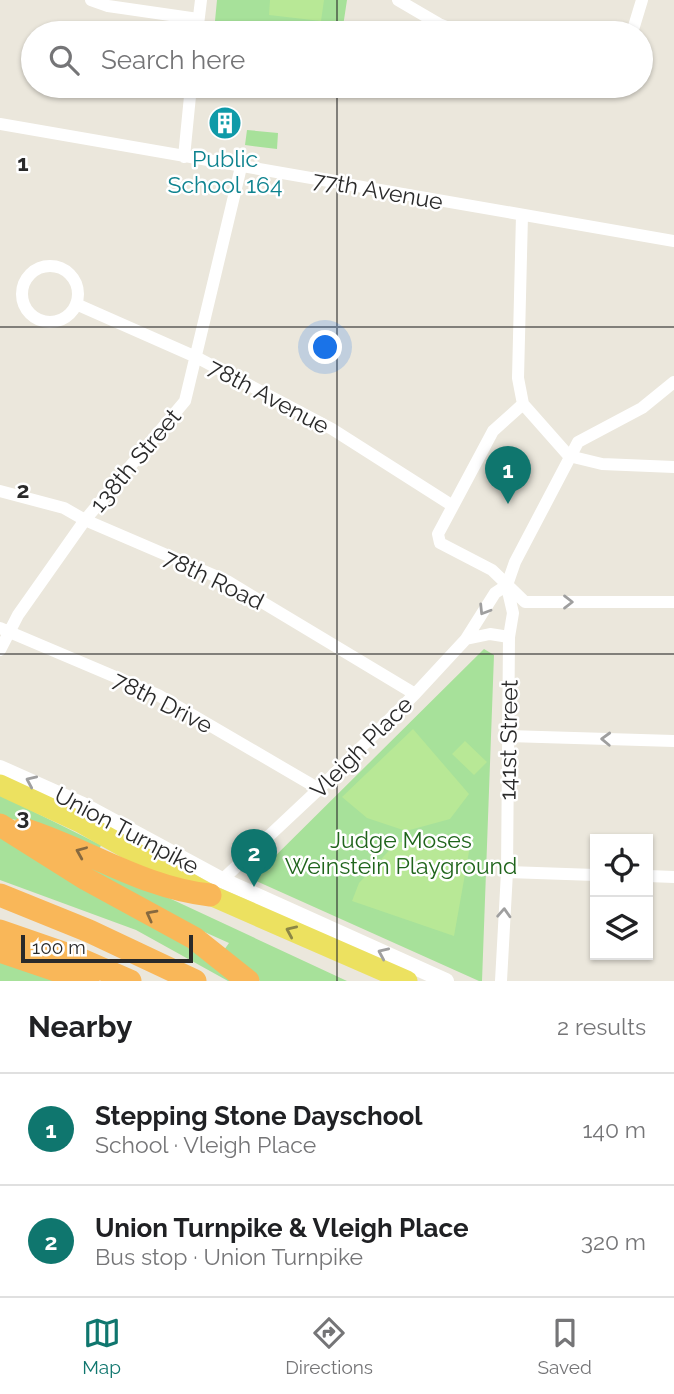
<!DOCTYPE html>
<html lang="en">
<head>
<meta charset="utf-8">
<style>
	:root { --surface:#fff; --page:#f6f6f6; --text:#202124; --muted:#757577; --line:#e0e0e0; --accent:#0f766e }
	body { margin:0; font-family:Raleway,sans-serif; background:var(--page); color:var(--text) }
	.controls { position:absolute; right:21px; bottom:21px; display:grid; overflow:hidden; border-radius:0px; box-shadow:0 2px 5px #0004 }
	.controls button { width:63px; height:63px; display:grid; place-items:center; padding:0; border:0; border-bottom:2px solid var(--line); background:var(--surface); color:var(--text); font:35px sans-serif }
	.scale { position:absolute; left:21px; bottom:18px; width:172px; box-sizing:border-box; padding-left:7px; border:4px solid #2a2a2a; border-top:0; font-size:19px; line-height:24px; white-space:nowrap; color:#2a2a2a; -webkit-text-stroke:5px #fff; paint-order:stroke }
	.you { position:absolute; left:326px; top:348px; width:24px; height:24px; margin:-18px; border:5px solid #fff; border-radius:50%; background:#1a73e8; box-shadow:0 0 0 10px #1a73e833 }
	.badge { display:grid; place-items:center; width:46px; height:46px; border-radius:50%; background:var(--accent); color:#fff; font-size:23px; font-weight:700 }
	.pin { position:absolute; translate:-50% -58px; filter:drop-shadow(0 2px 4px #0008) }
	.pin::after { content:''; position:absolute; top:37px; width:24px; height:21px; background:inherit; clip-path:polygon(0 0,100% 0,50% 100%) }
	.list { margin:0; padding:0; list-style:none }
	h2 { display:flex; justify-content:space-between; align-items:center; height:91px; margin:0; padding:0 28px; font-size:30px }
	h2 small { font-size:23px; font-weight:400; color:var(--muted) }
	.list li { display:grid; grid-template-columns:46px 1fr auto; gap:21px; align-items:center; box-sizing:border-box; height:112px; padding:0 28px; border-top:2px solid var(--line) }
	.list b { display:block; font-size:26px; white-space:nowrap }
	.list p { margin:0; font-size:23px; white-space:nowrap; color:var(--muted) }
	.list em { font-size:23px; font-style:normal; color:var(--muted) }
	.icon { flex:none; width:38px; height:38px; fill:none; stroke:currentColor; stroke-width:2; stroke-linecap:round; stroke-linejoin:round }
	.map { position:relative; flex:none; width:674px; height:981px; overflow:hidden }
	.search { position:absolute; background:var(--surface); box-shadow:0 2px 5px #0004; left:21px; right:21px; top:21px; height:77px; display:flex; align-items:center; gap:18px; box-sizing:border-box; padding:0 24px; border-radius:38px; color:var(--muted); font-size:26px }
	.sheet { height:315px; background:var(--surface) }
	nav { display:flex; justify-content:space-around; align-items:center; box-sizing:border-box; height:98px; border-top:2px solid var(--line); background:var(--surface); font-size:19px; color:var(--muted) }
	nav a { display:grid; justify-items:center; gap:4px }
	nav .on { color:var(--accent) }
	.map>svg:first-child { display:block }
	.green { fill:#a7e19a }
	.pitch { fill:#b8e896 }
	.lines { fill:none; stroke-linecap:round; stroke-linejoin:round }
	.minor { stroke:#fff; stroke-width:12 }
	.tertiary { stroke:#fff; stroke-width:16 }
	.primary { stroke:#ece160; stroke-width:21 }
	.motorway { stroke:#f9b759; stroke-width:23 }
	.oneway { stroke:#9f9f9f }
	.oneway2 { stroke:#87693f }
	.oneway3 { stroke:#8b8645 }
	.grid { fill:none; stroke:#2a2a2a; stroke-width:2; stroke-opacity:0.55 }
	.labels { text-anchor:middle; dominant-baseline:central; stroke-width:5; stroke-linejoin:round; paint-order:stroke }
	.culture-label { font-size:23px; fill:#0d838f; stroke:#fff }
	.street-label { font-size:23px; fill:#2a2a2a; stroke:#fff }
	.park-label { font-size:23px; fill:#20651c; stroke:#fff }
	.grid-label { font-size:23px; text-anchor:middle; font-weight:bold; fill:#2a2a2a; stroke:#fff; stroke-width:5; stroke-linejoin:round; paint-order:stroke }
</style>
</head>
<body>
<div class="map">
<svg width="674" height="981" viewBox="0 0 674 981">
	<rect width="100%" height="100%" fill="#ebe7dc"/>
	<!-- green -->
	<path class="green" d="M217,0H347L342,33L215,21Z
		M247,130L278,133L277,149L245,145Z
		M484,649L494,655L482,981H479L252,879Z
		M0,795L101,845L98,853L22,821L0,817Z
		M0,831L141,885L347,981H260L224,950L229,943L180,921L173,932L238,981H228L136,930L0,880Z
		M0,961L58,981H0Z"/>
	<!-- pitch -->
	<path class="pitch" d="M270,0H324L321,21L269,15Z
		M413,729L469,794L450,819L406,831L367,818L342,797Z
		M465,741L487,762L474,775L452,754Z
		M429,837L470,846L454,936L352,901L359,883L396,843Z"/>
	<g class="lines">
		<!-- minor -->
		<path class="minor" d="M91,0L108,6L198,19
			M398,0L439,24L462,33
			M197,33L201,0
			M632,33L642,0
			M0,124L674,241
			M184,157L191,86
			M522,215L518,378L523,404
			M22 294a28 28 0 1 1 56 0a28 28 0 1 1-56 0Z
			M76,304L196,357L332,429L453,506
			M523,404L493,431L438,534L440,543L492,570L525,602H674
			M523,404L569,456L602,464L674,467
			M0,491L64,508L85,520L227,581L415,694
			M0,628L158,695L319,789
			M466,639L490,634L509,637
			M0,650L18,615L85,520L185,401L241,167
			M508,736L674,741
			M507,872L595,875
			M648,876L674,877
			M222,880L319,789L415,694L466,639L495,593L507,585L515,562L578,442L642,408L674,382
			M501,981L507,872L509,637L513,613L507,587"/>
		<!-- tertiary -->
		<path class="tertiary" d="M0,768L83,805L222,880L446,981"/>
		<!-- primary -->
		<path class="primary" d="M0,785L82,823L210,895L407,981"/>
		<!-- motorway -->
		<path class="motorway" d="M0,825L86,879L194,938L248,981
			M23,829C87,849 143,888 210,895
			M0,895L89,931L195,981
			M0,931L75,957L130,981
			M0,951L88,981"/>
	</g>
	<!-- one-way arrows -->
	<defs><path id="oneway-chevron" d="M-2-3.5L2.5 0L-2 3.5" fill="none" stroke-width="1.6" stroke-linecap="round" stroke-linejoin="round" transform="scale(1.75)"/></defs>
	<g class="oneway">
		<use href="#oneway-chevron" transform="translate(568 602)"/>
		<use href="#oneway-chevron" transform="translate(484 610) rotate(122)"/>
		<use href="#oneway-chevron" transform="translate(606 739) rotate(-178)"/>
		<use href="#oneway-chevron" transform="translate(31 781) rotate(-156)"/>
		<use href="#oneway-chevron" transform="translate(504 913) rotate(-87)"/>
		<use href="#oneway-chevron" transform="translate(383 953) rotate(-156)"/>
	</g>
	<g class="oneway2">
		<use href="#oneway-chevron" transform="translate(81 852) rotate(-157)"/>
		<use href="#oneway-chevron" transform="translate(151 915) rotate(-152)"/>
	</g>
	<use class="oneway3" href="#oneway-chevron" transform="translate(291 931) rotate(-156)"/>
	<!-- grid -->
	<path class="grid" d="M337,0V33M337,86V981M0,327H674M0,654H674"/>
	<!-- icons -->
	<defs>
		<symbol id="building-disc" viewBox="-11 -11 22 22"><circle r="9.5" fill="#0f9aa8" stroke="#fff"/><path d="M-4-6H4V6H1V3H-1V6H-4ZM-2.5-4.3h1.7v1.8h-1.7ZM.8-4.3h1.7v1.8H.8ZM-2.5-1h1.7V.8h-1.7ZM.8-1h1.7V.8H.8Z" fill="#fff"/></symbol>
	</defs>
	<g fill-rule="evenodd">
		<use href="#building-disc" x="206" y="104" width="38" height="38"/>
	</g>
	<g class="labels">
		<!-- culture labels -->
		<g class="culture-label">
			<text x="225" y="158">Public<tspan x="225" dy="26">School 164</tspan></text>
		</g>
		<!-- street labels -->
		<g class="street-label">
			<text transform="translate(378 190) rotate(10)">77th Avenue</text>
			<text transform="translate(269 396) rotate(28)">78th Avenue</text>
			<text transform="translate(135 460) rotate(-50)">138th Street</text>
			<text transform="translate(214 579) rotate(26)">78th Road</text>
			<text transform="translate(163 702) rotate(27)">78th Drive</text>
			<text transform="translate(508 740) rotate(-89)">141st Street</text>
			<text transform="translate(361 747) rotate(-45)">Vleigh Place</text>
			<text transform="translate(127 830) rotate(28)">Union Turnpike</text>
		</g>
		<!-- park labels -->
		<g class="park-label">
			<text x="401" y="839">Judge Moses<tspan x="401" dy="26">Weinstein Playground</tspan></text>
		</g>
	</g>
	<g class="grid-label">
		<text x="23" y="171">1</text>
		<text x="23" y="498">2</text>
		<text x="23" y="825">3</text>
	</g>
</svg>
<div class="controls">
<button><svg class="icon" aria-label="locate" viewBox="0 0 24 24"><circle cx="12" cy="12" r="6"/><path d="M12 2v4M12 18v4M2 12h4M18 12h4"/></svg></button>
<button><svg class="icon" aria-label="layers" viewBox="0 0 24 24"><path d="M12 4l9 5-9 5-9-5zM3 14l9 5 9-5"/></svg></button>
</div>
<div class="scale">100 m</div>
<div class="you"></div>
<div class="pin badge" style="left:508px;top:504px">1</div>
<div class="pin badge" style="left:254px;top:887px">2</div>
<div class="search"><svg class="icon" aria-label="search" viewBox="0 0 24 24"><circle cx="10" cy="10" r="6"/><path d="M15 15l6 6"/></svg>Search here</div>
</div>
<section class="sheet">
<h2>Nearby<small>2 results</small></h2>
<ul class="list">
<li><span class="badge">1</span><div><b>Stepping Stone Dayschool</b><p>School · Vleigh Place</p></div><em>140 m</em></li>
<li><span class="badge">2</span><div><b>Union Turnpike &amp; Vleigh Place</b><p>Bus stop · Union Turnpike</p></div><em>320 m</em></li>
</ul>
</section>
<nav>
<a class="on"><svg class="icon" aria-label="map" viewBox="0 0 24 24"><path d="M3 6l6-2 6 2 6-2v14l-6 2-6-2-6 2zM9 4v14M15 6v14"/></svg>Map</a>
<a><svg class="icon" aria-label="directions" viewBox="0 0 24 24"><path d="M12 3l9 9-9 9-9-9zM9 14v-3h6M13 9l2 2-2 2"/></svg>Directions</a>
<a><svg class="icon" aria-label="saved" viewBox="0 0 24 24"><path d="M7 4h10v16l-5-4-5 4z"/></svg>Saved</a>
</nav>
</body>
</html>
